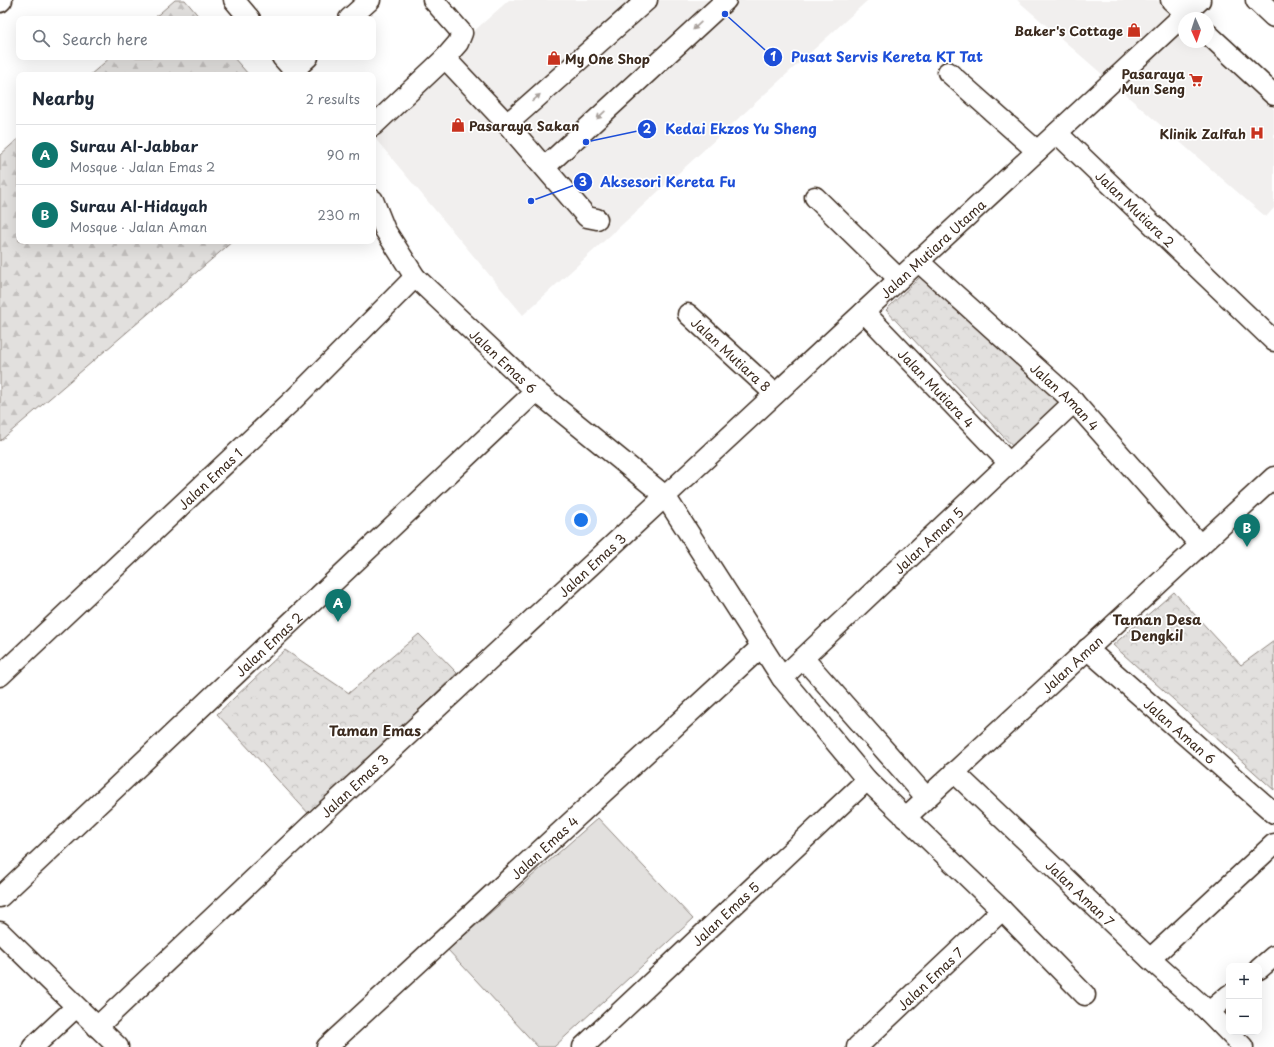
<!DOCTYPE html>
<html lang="en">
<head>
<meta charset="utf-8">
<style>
	:root { --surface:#fff; --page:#f6f6f7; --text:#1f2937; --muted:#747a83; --line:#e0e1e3; --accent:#0f766e }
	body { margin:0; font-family:"Playpen Sans",sans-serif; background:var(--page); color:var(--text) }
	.controls { position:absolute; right:12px; bottom:12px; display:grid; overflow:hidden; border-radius:8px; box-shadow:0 4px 16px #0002 }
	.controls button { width:36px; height:36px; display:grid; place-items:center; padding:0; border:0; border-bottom:1px solid var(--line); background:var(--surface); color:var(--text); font:20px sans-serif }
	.compass { position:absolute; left:1178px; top:12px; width:36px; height:36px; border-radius:50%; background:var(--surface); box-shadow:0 4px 16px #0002; rotate:177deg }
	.you { position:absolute; left:581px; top:520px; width:14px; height:14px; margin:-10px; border:3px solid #fff; border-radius:50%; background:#1a73e8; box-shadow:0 0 0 6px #1a73e833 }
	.badge { display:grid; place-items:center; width:26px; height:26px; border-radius:50%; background:var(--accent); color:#fff; font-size:13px; font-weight:700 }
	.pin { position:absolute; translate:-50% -33px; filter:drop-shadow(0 1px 2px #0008) }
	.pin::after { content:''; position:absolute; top:21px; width:14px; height:12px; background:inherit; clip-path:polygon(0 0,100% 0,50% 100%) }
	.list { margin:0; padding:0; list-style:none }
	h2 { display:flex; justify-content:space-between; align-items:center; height:52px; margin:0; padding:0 16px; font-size:17px }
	h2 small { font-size:13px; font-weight:400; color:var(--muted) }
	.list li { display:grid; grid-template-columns:26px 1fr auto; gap:12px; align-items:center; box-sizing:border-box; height:60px; padding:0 16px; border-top:1px solid var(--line) }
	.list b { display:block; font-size:15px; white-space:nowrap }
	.list p { margin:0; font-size:13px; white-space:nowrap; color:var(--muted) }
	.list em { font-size:13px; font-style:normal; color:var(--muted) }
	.icon { flex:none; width:22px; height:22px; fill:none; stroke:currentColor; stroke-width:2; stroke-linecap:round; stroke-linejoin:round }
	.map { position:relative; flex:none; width:1274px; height:1047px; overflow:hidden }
	.search { position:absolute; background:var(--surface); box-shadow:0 4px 16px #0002; left:16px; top:16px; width:360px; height:44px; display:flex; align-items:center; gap:10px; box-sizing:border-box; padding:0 14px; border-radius:8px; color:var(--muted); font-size:15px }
	.panel { position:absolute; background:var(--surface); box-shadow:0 4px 16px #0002; left:16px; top:72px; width:360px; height:172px; border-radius:8px }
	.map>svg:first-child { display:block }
	.built { fill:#f1efee }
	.forest { fill:url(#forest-firs); stroke:#8e857e }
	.park { fill:url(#park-crowns); stroke:#8e857e }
	.pitch { fill:#e2e0de; stroke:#8e857e }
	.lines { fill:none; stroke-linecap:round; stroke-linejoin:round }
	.minor-casing { stroke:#3b2a1e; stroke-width:23 }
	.secondary-casing { stroke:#3b2a1e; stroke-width:25 }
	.minor { stroke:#fff; stroke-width:20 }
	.secondary { stroke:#fff; stroke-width:22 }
	.oneway { fill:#a79f9a }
	.labels { text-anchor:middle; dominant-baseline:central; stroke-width:3.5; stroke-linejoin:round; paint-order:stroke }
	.poi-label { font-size:13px; font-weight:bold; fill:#3b2a1e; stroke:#fff; text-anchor:end }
	.street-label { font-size:13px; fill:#3b2a1e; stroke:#fff }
	.neighbourhood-label { font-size:14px; font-weight:bold; fill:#3b2a1e; stroke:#fff }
	.leader { fill:none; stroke:#1d4ed8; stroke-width:1.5 }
	.callout-dot { fill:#1d4ed8; stroke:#fff; stroke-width:1.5 }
	.mark-label { font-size:12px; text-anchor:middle; font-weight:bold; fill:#fff }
	.callout-label { font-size:14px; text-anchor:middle; font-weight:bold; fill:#1d4ed8; stroke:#fff; stroke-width:3.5; stroke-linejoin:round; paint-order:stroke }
</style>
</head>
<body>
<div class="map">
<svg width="1274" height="1047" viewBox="0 0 1274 1047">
	<defs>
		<pattern id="forest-firs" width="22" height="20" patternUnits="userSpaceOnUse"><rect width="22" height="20" fill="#e2e0de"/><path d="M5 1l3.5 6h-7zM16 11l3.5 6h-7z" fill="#c3c0be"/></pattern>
		<pattern id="park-crowns" width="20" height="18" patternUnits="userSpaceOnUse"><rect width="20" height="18" fill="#e2e0de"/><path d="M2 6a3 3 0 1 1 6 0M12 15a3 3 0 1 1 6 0" fill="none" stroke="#c3c0be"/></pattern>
	</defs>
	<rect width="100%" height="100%" fill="#fff"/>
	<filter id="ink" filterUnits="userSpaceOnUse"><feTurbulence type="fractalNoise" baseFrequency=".025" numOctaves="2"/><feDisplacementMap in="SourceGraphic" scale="8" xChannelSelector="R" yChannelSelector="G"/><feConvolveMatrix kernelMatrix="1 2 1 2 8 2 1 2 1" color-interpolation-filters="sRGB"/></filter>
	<g filter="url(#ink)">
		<!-- built -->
		<path class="built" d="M509,0H868L523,315L373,136V132L434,84L474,31Z
			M1017,0H1157L1184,25V42H1202L1274,109V208L1266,217Z"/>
		<!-- forest -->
		<path class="forest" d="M175,0H185L201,19H153Z
			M111,57H233L249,75H90Z
			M19,138V241H233L0,441V155Z"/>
		<!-- park -->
		<path class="park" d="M923,274L1061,403L1014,448L886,310Z
			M1174,592L1241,665L1274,641V790L1113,645Z
			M419,634L457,673L310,815L217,714L285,650L349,693Z"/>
		<!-- pitch -->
		<path class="pitch" d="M598,818L693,919L554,1047H538L448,950Z"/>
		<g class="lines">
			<defs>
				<g id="minor">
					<path d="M234,0L250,19"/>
					<path d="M1171,0L1191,18"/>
					<path d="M0,2L2,0"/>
					<path d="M349,19L370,0"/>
					<path d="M1208,34L1274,95"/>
					<path d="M282,57L298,75"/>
					<path d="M445,58L507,124L587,217L597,219"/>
					<path d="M294,70L308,57"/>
					<path d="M948,72L1037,151"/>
					<path d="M507,124L647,0"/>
					<path d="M373,126L445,58L458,43L462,33L433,0"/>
					<path id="s1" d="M1057,133L1274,341"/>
					<path d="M545,167L726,0"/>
					<path d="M815,197L899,279"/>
					<path id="s2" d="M373,200L385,230L415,277L536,391L665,496L782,678L867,780L1002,910L1085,995"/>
					<path id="s3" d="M918,261L1074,402L1200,545"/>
					<path id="s4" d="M864,312L1009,463"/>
					<path id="s5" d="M688,314L775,394"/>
					<path id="s6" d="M1087,649L1274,813"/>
					<path d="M803,658L926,797"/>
					<path id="s7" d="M0,676L294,399L415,277"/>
					<path id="s8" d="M782,678L1074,402"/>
					<path id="s9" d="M954,772L1150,959L1209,1012L1243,1047"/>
					<path id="s10" d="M905,818L1274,477"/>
					<path id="s11" d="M0,897L536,391"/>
					<path d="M0,932L118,1047"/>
					<path d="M1150,959L1274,844"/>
					<path d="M1259,969L1274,956"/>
					<path d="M1209,1012L1229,995"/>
					<path id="s12" d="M97,1027L313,823L1200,0"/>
					<path d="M33,1047L76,1007"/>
					<path id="s13" d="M327,1047L761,647"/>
					<path id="s14" d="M583,1047L867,780"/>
					<path id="s15" d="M857,1047L1002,910"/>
				</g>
				<path id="secondary" d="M1257,0L1274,16"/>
			</defs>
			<!-- minor casing -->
			<use href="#minor" class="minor-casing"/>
			<!-- secondary casing -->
			<use href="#secondary" class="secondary-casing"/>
			<!-- minor -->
			<use href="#minor" class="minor"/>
			<!-- secondary -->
			<use href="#secondary" class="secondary"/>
		</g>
		<!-- one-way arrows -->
		<defs><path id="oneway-solid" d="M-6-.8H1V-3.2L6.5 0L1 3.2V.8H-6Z"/></defs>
		<g class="oneway">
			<use href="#oneway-solid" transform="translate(697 26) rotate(137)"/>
			<use href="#oneway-solid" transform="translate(536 98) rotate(-42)"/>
			<use href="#oneway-solid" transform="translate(601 115) rotate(137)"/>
		</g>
	</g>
	<!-- icons -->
	<defs>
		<symbol id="shop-bare" viewBox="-9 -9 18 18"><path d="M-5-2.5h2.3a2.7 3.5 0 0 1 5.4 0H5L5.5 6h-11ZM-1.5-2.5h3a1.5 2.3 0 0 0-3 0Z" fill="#c8321e" stroke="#fff" stroke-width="2.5" paint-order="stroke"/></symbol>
		<symbol id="supermarket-bare" viewBox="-9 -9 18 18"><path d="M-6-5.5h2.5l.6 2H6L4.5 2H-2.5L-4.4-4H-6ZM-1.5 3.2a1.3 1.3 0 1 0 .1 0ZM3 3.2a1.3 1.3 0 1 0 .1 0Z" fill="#c8321e" stroke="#fff" stroke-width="2.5" paint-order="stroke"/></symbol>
		<symbol id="hospital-bare" viewBox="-9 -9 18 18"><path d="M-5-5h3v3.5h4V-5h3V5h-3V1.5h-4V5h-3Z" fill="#c8321e" stroke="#fff" stroke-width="2.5" paint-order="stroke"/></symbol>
	</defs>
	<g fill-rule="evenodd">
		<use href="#shop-bare" x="1124" y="20" width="20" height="20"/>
		<use href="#shop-bare" x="544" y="48" width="20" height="20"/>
		<use href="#supermarket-bare" x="1186" y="70" width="20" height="20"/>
		<use href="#shop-bare" x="448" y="115" width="20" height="20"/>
		<use href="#hospital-bare" x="1247" y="123" width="20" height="20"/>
	</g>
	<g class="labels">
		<!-- poi labels -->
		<g class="poi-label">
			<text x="1123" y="30">Baker's Cottage</text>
			<text x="565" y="58" text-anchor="start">My One Shop</text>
			<text x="1185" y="73">Pasaraya<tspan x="1185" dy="15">Mun Seng</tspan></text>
			<text x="469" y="125" text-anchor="start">Pasaraya Sakan</text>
			<text x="1246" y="133">Klinik Zalfah</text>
		</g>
		<!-- street labels -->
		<g class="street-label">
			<text stroke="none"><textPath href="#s1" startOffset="109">Jalan Mutiara 2</textPath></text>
			<text stroke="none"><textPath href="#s12" startOffset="1142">Jalan Mutiara Utama</textPath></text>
			<text stroke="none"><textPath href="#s5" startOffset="59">Jalan Mutiara 8</textPath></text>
			<text stroke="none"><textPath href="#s2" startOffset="210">Jalan Emas 6</textPath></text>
			<text stroke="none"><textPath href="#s4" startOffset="105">Jalan Mutiara 4</textPath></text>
			<text stroke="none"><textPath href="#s3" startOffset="200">Jalan Aman 4</textPath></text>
			<text stroke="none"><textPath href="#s7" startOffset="288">Jalan Emas 1</textPath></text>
			<text stroke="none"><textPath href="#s8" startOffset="201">Jalan Aman 5</textPath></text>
			<text stroke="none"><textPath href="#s12" startOffset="677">Jalan Emas 3</textPath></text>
			<text stroke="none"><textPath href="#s11" startOffset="369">Jalan Emas 2</textPath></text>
			<text stroke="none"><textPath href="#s10" startOffset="227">Jalan Aman</textPath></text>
			<text stroke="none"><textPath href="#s6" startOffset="124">Jalan Aman 6</textPath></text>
			<text stroke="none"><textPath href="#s12" startOffset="353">Jalan Emas 3</textPath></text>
			<text stroke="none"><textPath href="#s13" startOffset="295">Jalan Emas 4</textPath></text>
			<text stroke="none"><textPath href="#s9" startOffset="175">Jalan Aman 7</textPath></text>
			<text stroke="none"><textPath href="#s14" startOffset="195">Jalan Emas 5</textPath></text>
			<text stroke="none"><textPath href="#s15" startOffset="100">Jalan Emas 7</textPath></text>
		</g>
		<!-- neighbourhood labels -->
		<g class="neighbourhood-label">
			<text x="1157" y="619">Taman Desa<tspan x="1157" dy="16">Dengkil</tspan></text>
			<text x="375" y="730">Taman Emas</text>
		</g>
	</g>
	<!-- callouts -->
	<path class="leader" d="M725 14L773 57M586 142L647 129M531 201L583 182"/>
	<g class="callout-dot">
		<circle cx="725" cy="14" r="4"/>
		<circle cx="586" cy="142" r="4"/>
		<circle cx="531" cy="201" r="4"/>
		<circle cx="773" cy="57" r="10"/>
		<circle cx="647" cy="129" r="10"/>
		<circle cx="583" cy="182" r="10"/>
	</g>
	<g class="mark-label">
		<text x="773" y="61">1</text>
		<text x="647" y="133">2</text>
		<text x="583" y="186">3</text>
	</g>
	<g class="callout-label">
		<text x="887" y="62">Pusat Servis Kereta KT Tat</text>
		<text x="741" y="134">Kedai Ekzos Yu Sheng</text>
		<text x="668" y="187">Aksesori Kereta Fu</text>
	</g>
</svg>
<div class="controls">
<button>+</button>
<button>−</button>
</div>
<svg class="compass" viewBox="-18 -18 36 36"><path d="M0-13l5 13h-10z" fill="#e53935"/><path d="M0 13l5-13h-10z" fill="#747a83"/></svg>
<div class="you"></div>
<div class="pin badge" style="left:338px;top:622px">A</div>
<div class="pin badge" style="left:1247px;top:547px">B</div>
<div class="search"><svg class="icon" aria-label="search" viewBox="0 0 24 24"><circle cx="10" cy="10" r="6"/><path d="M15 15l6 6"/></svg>Search here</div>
<section class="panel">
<h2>Nearby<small>2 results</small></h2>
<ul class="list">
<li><span class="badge">A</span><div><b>Surau Al-Jabbar</b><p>Mosque · Jalan Emas 2</p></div><em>90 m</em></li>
<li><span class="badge">B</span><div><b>Surau Al-Hidayah</b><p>Mosque · Jalan Aman</p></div><em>230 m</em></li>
</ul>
</section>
</div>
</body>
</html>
